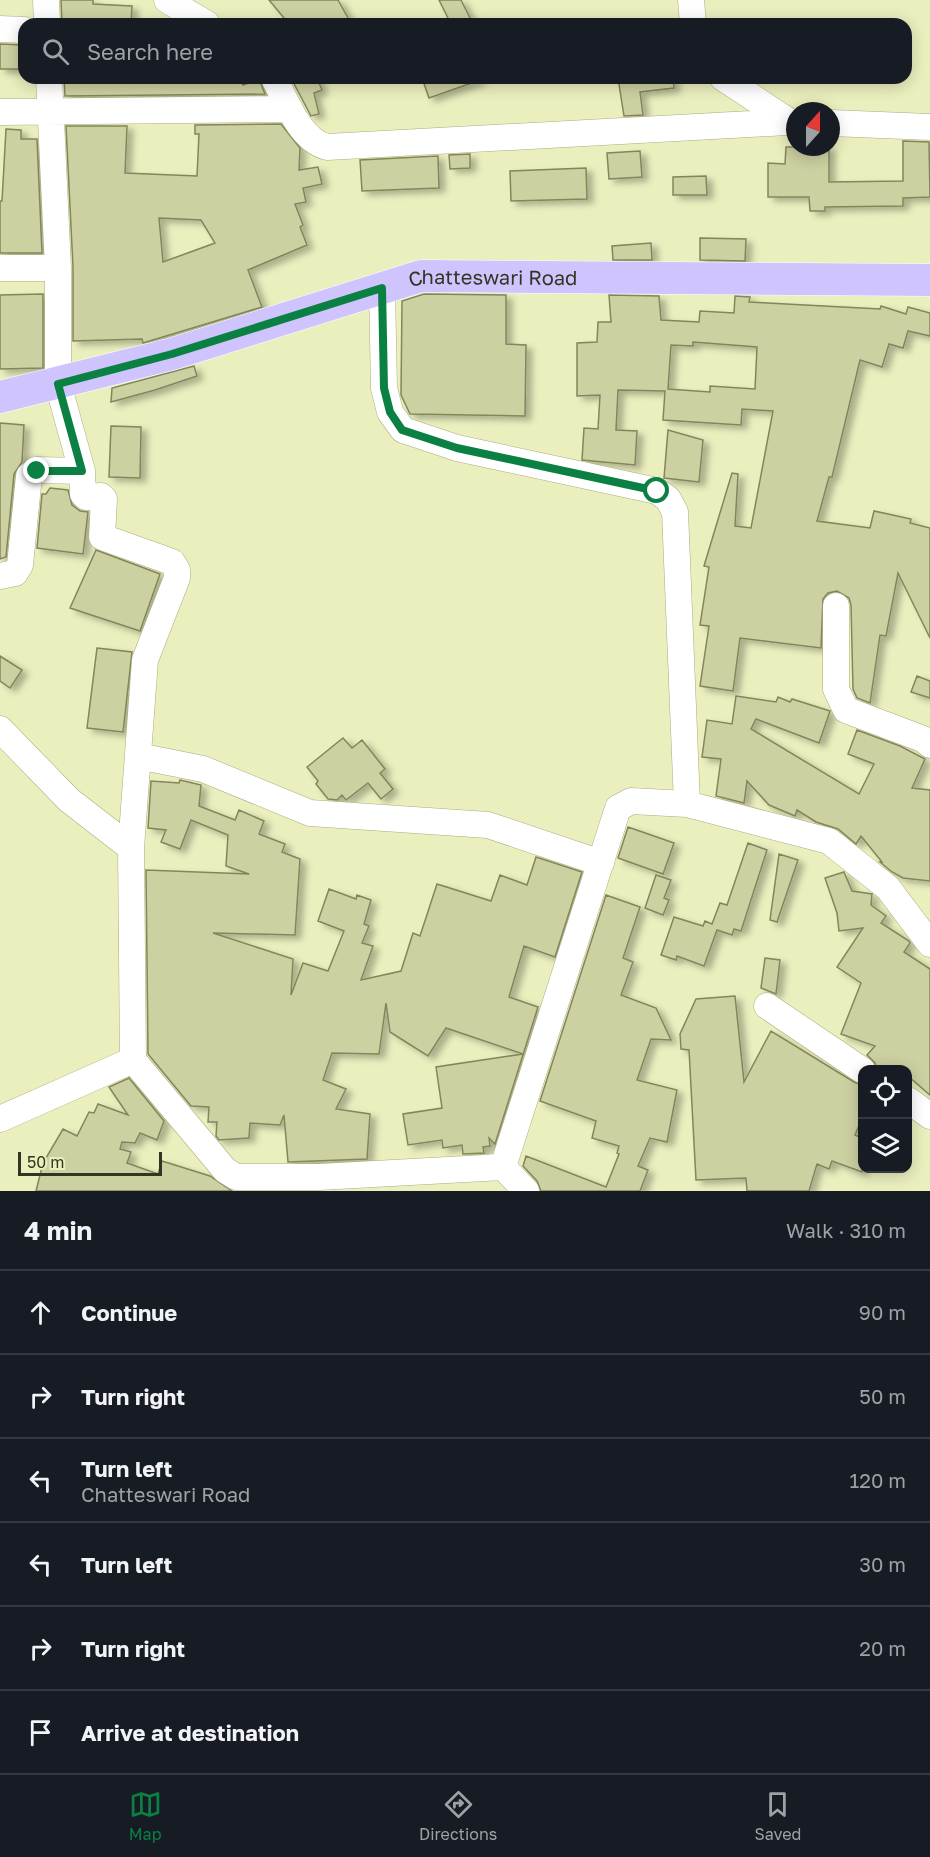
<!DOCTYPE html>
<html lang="en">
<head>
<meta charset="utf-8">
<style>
	:root { --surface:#171b24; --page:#242831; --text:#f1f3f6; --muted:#9ea1a6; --line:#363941; --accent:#0b8043 }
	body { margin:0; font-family:"Golos Text",sans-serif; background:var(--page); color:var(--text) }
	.controls { position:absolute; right:18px; bottom:18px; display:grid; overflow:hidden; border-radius:12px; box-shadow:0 3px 15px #0003 }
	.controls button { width:54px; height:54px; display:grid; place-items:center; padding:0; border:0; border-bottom:2px solid var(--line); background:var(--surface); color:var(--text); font:30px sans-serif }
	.compass { position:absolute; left:786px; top:102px; width:54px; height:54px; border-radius:50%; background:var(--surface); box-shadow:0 3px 15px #0003; rotate:21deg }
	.scale { position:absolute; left:18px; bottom:15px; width:144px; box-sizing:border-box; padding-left:6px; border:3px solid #333522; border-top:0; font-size:16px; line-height:21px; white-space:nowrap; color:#333522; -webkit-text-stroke:4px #ebefbe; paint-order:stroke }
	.stop { position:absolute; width:18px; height:18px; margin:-14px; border:4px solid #0b8043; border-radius:50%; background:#fff }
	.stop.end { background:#0b8043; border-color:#fff; box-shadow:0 2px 6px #0008 }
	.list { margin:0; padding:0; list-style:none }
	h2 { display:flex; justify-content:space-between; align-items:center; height:78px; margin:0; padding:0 24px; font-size:26px }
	h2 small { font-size:20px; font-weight:400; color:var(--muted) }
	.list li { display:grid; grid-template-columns:39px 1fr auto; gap:18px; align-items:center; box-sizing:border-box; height:84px; padding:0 24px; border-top:2px solid var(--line) }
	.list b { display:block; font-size:22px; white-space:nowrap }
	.list p { margin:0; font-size:20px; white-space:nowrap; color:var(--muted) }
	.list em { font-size:20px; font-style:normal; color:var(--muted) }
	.icon { flex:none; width:33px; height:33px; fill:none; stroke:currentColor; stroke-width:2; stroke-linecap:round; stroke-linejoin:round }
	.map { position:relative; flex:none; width:930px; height:1191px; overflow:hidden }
	.search { position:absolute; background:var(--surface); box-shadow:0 3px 15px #0003; left:18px; right:18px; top:18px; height:66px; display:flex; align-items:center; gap:15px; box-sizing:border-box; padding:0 21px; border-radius:18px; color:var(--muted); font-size:22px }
	.sheet { height:582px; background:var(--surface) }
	nav { display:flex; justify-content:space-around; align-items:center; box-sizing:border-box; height:84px; border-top:2px solid var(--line); background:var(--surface); font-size:16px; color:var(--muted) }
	nav a { display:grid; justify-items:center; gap:3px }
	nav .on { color:var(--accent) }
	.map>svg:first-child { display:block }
	.building { fill:#cdd0a1; stroke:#83865a; stroke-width:1.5; fill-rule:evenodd; filter:url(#shadow) }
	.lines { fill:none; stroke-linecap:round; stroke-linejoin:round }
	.minor-casing { stroke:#aaad7f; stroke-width:27 }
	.major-casing { stroke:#fff; stroke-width:33 }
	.minor { stroke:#fff; stroke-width:26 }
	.major { stroke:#cfc4fe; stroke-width:32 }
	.route { stroke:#0b8043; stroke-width:8 }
	.labels { text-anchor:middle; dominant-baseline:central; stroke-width:6; stroke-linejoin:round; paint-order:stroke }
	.street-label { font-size:20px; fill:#333522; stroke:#ebefbe }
</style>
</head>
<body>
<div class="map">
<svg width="930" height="1191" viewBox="0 0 930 1191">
	<defs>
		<filter id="shadow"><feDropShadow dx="6" dy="4" stdDeviation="3" flood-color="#0004"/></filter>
	</defs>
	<rect width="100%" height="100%" fill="#ebefbe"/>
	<!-- building -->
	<path class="building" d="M61,0H93V4L132,6L131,24H62Z
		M269,0H338L348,18L337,24H289Z
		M439,0H461L473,24H451Z
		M0,44L24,45V69H0Z
		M64,78H238L243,85L259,79L265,94L65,96Z
		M291,78H317L322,90L314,93L319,114L311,116Z
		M422,78H479L480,80L429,98Z
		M618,78H673L674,88L640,92L643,115L624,116Z
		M281,124L300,148L299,170L318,167L322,184L303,188L306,202L295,204L303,225L300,227L307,245L248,270L262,307L143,343L142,339L73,341V267L66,126H127L125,173L197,176L199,134H195V125ZM159,218L201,220L215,243L163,262Z
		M6,129L21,130V139H37L42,253H0V201H2Z
		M903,141L929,142L930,197L903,198V206L825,207V211H810L809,197H768V163L785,164L786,147H829V182L903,181Z
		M640,151L642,177L609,179L607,153Z
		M470,154V168L450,169L449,155Z
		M438,156L439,188L362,191L360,160Z
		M586,168L587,199L511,201L510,171Z
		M706,176L707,195H673V177Z
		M700,238L746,239L745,261L700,260Z
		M651,243L652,260H613L612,246Z
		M43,294V368L0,369V295Z
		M424,294L506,295V344L526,345L525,416L410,414L401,395L402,301Z
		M609,295L659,296L661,320L699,322L700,311L734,313L735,296L750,297L749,302L880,309L881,306L906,314L908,307L930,313V336L908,331L903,348L889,344L882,367L860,360L832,477H829L817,521L870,528L874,511L911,519L910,523L930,528V638L898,573L886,636L880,635L870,703L857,698L853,689L851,605L849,598L837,591L828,593L823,599L821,648L740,638L733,691L700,686L709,626L700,625L709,567L704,566L732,473L738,474L735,526L751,528L773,411L742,409L741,425L663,420L665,391L618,390L616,430L637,431L635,465L582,460L584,428L598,429L600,395L577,396V343L597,342L598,322H611ZM693,342L757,347L755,389L710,386V392L668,389L671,345L693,346Z
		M194,366L197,376L155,390L111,402L112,388Z
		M0,423L24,425L22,462L14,474L6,557L0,559Z
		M111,426L141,427L140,478L109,477Z
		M668,430L703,440L699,482L664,478Z
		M50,488L68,490L72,505L80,511L88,512L83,554L37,548L42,494H46Z
		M96,550L160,574L140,631L70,608Z
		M97,648L132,652L123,732L87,728Z
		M0,656L22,670L10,688L0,681Z
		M917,676L930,681V698L911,692Z
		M736,696L776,702L778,697L790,702L792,699L830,711L819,743L756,719L751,729L859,794L874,764L848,754L857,730L900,746L925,759L912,788L930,790V881L903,878L892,872L880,862H882L861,836L856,844L838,829L816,822L797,810L795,816L769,805L747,781L744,803L716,796L721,759L702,757L707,720L732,724Z
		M343,738L352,748L362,740L385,769L380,773L393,789L381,799L368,783L346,800L342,795L337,800L328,799L316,784L318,781L307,767Z
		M180,780L201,785L199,806L235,820L239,810L264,821L259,834L285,844L282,852L300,859L295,935L213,933L293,959L291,995L303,963L328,971L344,931L318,921L329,889L356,899L357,895L371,900L364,924L369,926L362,943L373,946L361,980L401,971L413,933L420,936L437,884L491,901L500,875L527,885L536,857L582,872L555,957L524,946L509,997L538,1007L495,1144L489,1138L490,1146L483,1147L484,1153L463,1154L462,1145L443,1148L442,1140L408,1145L403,1114L442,1108L436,1067L523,1054L446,1028L428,1056L390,1032L386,1003L379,1054L332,1053L323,1080L346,1089L336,1109L370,1114L367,1159L288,1162L284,1115L280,1125L250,1123L249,1138L219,1140L216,1136L217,1122H208L209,1107L191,1106L148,1054L146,870L249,874L226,866L228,835L191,820L180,849L161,842L166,830L148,828L151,781L179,783Z
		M628,827L674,843L663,874L618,858Z
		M748,843L767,850L741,931L734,929L732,935L717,930L704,966L677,956L676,960L661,955L674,917L703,926L705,921L712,924L720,903L727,905Z
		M779,854L798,860L777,922L770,920Z
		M844,872L852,891L872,894L871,905L886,916L881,923L909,941L910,943L904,952L930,969V1095L908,1076V1070H877L875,1063L867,1055L875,1046L841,1034L861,983L837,967L863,928L839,931L837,913L825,878Z
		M656,875L671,880L664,898L669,900L663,915L645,908Z
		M606,895L640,907L623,958L633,962L621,995L656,1008L671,1040L651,1039L637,1080L677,1090L667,1142L650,1138L638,1166L648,1170L640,1191H541L537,1181L523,1166L526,1156L606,1187L619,1154L617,1153L619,1146L592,1138L596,1121L540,1101Z
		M765,958L780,960L776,994L761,988Z
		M735,996L744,1082L771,1031L854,1082L862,1085V1118L855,1135L862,1138V1172L832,1161L829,1169L817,1164L809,1191H747L746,1178L696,1180L689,1050L681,1049L680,1034L696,999Z
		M129,1078L164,1121L157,1140L140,1133L135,1143L122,1142L120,1149L131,1152L127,1163L158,1174L162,1161L210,1176L232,1191H36L43,1163L63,1129L77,1136L89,1112L94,1113L98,1104L128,1115L109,1087Z"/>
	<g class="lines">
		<defs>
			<path id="minor" d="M46,0L47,24
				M167,0L207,24
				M691,0L693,24
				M0,29L24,30
				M49,78L58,268V384L82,471L83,494L86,497L101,496L104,499L102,537L172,562L177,570V578L145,660L131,848L133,1060L225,1170L236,1177H319L503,1167L526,1191
				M274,78C286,101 300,140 327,147L787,122
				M723,78L790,122
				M0,112L290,109
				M831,123L930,127
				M0,268H58
				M382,288L384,388L390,412L403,430L457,448L657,491L668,499L675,512L687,804L829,841L888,888L930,944
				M0,576L15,573L20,565L29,476L37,470L82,471
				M836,606V689L846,710L923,739L930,745
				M0,729L69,800L131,848
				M138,756L203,769L310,813L488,825L601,863
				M767,1006L862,1070
				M908,1100L930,1116
				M0,1119L133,1060
				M503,1167L618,808L631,801L687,804"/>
			<g id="major">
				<path id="s1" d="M0,397L172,354L421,276L930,280"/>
			</g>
		</defs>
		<!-- minor casing -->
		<use href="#minor" class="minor-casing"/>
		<!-- major casing -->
		<use href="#major" class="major-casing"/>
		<!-- minor -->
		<use href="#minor" class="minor"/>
		<!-- major -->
		<use href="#major" class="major"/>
	</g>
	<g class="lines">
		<!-- route -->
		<path class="route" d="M37,471H82L58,384L172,354L382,288L384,388L390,412L402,430L457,448L657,491"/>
	</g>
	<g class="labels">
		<!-- street labels -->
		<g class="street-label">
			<text stroke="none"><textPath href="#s1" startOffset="510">Chatteswari Road</textPath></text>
		</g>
	</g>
</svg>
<div class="controls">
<button><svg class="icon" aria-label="locate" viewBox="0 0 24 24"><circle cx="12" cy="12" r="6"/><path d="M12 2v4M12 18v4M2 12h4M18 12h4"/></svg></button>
<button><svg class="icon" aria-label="layers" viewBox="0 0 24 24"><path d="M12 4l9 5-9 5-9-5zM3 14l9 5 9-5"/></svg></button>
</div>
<svg class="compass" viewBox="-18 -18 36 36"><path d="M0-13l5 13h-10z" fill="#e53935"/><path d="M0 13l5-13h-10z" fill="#9ea1a6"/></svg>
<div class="scale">50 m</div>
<div class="stop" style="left:657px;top:491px"></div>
<div class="stop end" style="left:37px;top:471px"></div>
<div class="search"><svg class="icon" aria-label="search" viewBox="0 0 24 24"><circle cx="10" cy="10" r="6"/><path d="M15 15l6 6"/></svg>Search here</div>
</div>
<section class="sheet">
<h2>4 min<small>Walk · 310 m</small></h2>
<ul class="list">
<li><svg class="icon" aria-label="ahead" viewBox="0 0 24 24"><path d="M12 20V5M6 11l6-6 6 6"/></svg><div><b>Continue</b></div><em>90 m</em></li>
<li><svg class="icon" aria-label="right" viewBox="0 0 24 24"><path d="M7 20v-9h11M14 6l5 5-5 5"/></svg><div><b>Turn right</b></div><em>50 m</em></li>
<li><svg class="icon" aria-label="left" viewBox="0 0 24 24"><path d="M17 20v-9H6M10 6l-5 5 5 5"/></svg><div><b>Turn left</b><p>Chatteswari Road</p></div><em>120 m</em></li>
<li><svg class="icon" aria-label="left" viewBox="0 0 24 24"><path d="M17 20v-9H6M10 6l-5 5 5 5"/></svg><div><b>Turn left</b></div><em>30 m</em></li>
<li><svg class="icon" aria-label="right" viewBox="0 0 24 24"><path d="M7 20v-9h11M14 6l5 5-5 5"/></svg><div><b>Turn right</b></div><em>20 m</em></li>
<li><svg class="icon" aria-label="arrive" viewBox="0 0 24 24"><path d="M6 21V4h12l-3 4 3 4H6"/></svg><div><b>Arrive at destination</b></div></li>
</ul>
</section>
<nav>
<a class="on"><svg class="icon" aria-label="map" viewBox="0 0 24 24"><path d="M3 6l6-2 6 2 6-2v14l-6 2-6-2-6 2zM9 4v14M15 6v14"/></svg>Map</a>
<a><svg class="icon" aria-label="directions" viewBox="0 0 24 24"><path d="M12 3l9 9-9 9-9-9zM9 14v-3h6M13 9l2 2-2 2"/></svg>Directions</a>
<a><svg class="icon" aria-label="saved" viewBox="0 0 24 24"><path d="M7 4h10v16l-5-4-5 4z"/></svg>Saved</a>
</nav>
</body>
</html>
